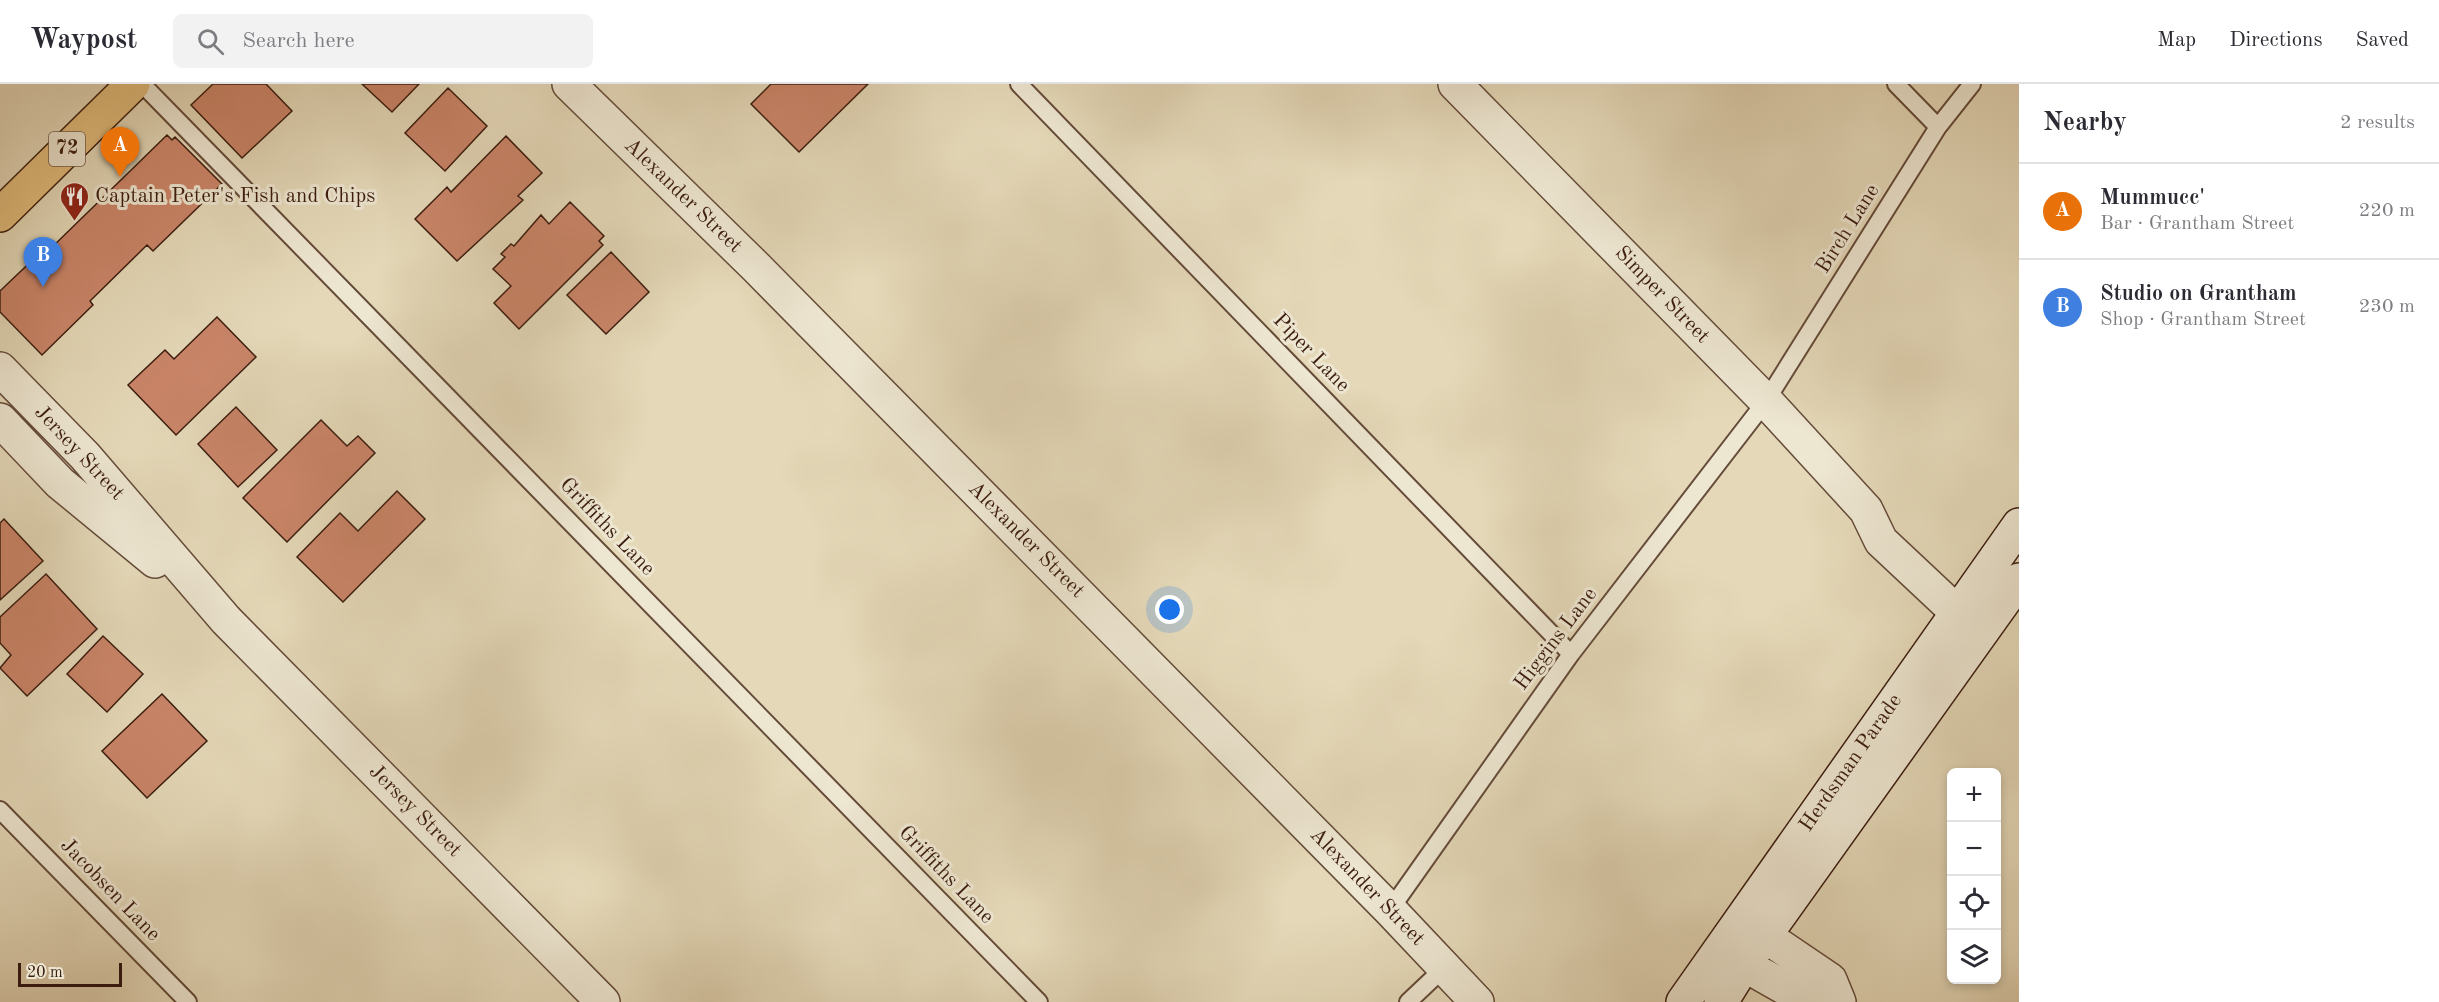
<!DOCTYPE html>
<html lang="en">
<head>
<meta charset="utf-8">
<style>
	:root { --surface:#fff; --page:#f2f2f3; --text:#2b2b33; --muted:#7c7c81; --line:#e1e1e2; --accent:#ea580c }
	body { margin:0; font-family:"Old Standard TT",serif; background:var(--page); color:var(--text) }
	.controls { position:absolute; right:18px; bottom:18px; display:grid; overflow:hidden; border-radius:9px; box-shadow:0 3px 9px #0003 }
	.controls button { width:54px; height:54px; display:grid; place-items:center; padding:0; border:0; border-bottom:2px solid var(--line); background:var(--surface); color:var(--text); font:30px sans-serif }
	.scale { position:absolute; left:18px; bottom:15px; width:104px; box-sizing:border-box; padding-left:6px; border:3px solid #3b1c0f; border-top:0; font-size:16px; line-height:21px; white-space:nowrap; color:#3b1c0f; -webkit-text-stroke:4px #ede6d1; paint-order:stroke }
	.you { position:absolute; left:1170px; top:526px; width:21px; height:21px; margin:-15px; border:4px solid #fff; border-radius:50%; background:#1a73e8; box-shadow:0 0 0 9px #1a73e833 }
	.badge { display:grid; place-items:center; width:39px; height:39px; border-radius:50%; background:var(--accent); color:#fff; font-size:20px; font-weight:700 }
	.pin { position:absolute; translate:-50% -50px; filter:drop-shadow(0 2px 3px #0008) }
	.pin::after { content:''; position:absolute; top:32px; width:21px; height:18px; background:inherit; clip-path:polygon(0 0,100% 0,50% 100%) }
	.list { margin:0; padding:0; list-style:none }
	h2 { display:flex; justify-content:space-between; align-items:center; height:78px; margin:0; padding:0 24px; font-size:26px }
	h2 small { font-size:20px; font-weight:400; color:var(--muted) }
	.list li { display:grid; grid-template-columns:39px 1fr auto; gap:18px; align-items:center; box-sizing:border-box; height:96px; padding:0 24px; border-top:2px solid var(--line) }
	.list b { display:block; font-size:22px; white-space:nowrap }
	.list p { margin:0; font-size:20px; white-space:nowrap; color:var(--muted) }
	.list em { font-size:20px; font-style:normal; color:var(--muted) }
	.icon { flex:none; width:33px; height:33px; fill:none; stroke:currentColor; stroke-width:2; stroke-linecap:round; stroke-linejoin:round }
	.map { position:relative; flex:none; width:2019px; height:918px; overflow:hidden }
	header { display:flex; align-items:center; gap:36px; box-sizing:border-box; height:84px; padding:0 30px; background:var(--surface); border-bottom:2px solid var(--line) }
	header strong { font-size:28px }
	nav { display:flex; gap:33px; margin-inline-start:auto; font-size:21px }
	.search { width:420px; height:54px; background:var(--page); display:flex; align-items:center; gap:15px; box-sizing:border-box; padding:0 21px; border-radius:9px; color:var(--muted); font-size:22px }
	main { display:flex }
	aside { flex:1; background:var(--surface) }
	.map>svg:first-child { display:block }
	.building { fill:#ca8569; stroke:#3b1c0f; stroke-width:1.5 }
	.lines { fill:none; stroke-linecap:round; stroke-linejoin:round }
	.lane-casing { stroke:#654b39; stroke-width:20 }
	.street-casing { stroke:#654b39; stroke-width:36 }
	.secondary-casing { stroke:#3b1c0f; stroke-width:36 }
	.primary-casing { stroke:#3b1c0f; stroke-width:36 }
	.lane { stroke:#ede6d1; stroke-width:16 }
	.street { stroke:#ede6d1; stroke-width:33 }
	.secondary { stroke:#ede6d1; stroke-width:33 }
	.primary { stroke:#e2bc7c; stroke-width:33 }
	.labels { text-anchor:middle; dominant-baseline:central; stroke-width:6; stroke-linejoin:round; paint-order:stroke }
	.shield { fill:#ede6d1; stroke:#705949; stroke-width:1.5 }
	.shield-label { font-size:20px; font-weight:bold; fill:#3b1c0f }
	.poi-label { font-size:21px; fill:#3b1c0f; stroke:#ede6d1; text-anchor:start }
	.street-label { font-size:21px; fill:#3b1c0f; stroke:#ede6d1 }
</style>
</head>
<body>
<header>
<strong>Waypost</strong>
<div class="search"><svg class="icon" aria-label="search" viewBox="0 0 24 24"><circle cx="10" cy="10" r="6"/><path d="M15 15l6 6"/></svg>Search here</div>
<nav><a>Map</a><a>Directions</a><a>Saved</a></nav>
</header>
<main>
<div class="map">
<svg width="2019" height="918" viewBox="0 0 2019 918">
	<rect width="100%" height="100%" fill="#e4d8b8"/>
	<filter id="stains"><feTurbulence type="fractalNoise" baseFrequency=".00333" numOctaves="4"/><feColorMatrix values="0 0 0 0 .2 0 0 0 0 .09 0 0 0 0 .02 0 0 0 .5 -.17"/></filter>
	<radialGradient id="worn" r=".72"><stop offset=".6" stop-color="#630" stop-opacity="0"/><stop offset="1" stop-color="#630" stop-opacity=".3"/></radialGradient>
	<!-- building -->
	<path class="building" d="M213,0H266L292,27L242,74L191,21Z
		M362,0H419L392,28Z
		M771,0H868L799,68L751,20Z
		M448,4L487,42L445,87L405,49Z
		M167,51L172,56L175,53L222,100L153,167L147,161L90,217L93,221L42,271L0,228V207L42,167L45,170Z
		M506,52L542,89L518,112L523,116L457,177L415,135L447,103L451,108Z
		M570,118L604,152L599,157L603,161L519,245L494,219L511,202L493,185L505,173L501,170L511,160L514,162L541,131L549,140Z
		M611,168L649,208L606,250L567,211Z
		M217,233L256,273L176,351L128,301L165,266L174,275Z
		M236,323L277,366L238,403L198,360Z
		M321,336L347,362L358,352L375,369L287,458L243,414Z
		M397,407L425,435L343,518L297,473L340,429L358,447Z
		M4,435L43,477L0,516V439Z
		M46,490L97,545L27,612L0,584L11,571L0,559V533Z
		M103,552L143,590L107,628L67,590Z
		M162,610L207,657L147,714L102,667Z"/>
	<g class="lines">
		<defs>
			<path id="lane" d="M142,0L1039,918
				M1019,0L1571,570
				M1896,0L1938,43
				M0,726L188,918
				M1390,826L1571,570L1766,317L1938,43L1972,0
				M1408,918L1445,883"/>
			<path id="street" d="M569,0L756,183L1390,826L1477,918
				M1455,0L1766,317L1866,426L1881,457L1978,548
				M0,285L85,372L226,536L603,918
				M0,336L60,399L155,477
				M1743,837L1830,896L1839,918
				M1720,867L1810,918"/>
			<path id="secondary" d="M1683,918L2019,441
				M1721,918L1744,881L2019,496"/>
			<path id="primary" d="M0,131L133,0"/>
		</defs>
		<!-- lane casing -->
		<use href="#lane" class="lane-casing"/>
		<!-- street casing -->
		<use href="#street" class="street-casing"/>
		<!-- secondary casing -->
		<use href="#secondary" class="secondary-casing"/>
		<!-- primary casing -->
		<use href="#primary" class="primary-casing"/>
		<!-- lane -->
		<use href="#lane" class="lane"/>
		<!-- street -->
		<use href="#street" class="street"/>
		<!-- secondary -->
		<use href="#secondary" class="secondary"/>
		<!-- primary -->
		<use href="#primary" class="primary"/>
	</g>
	<!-- icons -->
	<defs>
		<symbol id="restaurant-pin" viewBox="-11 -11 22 30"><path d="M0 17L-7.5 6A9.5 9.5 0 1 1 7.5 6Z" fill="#8f2418" stroke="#ede6d1"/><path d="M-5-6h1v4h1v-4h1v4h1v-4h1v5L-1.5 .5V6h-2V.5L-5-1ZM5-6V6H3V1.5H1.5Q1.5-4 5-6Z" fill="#fff"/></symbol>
	</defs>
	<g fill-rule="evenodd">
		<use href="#restaurant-pin" x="58" y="96" width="33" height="45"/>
	</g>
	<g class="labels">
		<!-- shield labels -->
		<rect class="shield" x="49" y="48" width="36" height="34" rx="4.5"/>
		<g class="shield-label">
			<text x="67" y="65">72</text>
		</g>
		<!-- poi labels -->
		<g class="poi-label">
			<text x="95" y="112">Captain Peter's Fish and Chips</text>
		</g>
		<!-- street labels -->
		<g class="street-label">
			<text transform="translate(683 112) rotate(44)">Alexander Street</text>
			<text transform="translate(1848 145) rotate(-58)">Birch Lane</text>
			<text transform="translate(1662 211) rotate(46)">Simper Street</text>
			<text transform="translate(1311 269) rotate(46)">Piper Lane</text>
			<text transform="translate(79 369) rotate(47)">Jersey Street</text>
			<text transform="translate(607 443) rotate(46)">Griffiths Lane</text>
			<text transform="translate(1026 456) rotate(45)">Alexander Street</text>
			<text transform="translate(1556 555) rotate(-53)">Higgins Lane</text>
			<text transform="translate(1851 679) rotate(-55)">Herdsman Parade</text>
			<text transform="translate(415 727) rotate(45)">Jersey Street</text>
			<text transform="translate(946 791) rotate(46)">Griffiths Lane</text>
			<text transform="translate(1367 803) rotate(46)">Alexander Street</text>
			<text transform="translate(110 806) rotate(46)">Jacobsen Lane</text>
		</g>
	</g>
	<rect width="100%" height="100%" filter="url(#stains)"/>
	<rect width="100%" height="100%" fill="url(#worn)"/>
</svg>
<div class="controls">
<button>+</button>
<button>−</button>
<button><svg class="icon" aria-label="locate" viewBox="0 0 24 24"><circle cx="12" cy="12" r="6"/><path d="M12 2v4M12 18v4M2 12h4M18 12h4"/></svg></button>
<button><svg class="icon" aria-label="layers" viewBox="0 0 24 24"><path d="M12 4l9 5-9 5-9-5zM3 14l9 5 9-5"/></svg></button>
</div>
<div class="scale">20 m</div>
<div class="you"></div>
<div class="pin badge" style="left:120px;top:93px;background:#e8710a">A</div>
<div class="pin badge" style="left:43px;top:203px;background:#3f7fe0">B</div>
</div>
<aside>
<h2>Nearby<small>2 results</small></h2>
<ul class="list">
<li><span class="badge" style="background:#e8710a">A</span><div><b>Mummucc'</b><p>Bar · Grantham Street</p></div><em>220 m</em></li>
<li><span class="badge" style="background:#3f7fe0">B</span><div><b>Studio on Grantham</b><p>Shop · Grantham Street</p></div><em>230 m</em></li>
</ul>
</aside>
</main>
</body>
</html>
